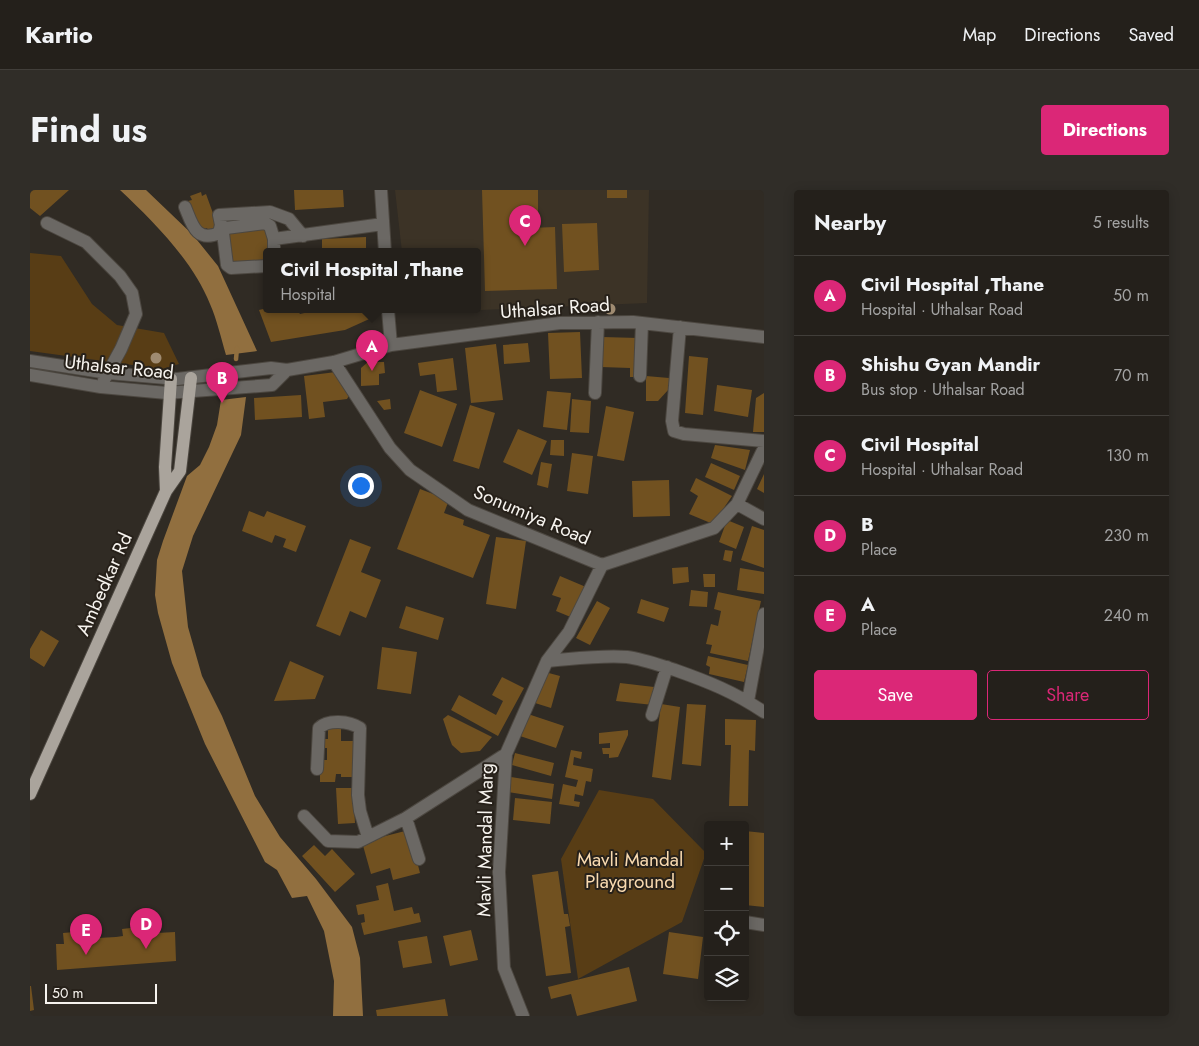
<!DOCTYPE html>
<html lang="en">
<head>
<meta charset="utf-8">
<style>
	:root { --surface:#24201b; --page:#302d28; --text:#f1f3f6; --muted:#a3a3a3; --line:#413e3a; --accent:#db2777 }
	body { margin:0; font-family:Jost,sans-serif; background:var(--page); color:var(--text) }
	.controls { position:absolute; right:15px; bottom:15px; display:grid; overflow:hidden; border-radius:5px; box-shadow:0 2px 12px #0003 }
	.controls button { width:45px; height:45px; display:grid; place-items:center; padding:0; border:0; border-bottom:1px solid var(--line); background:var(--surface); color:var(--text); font:25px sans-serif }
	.scale { position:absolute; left:15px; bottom:12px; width:112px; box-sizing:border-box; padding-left:5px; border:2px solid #f7f4ef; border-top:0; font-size:14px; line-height:18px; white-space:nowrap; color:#f7f4ef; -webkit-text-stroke:4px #27211a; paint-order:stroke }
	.you { position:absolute; left:330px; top:295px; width:18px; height:18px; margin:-12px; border:4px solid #fff; border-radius:50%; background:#1a73e8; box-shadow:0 0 0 8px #1a73e833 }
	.badge { display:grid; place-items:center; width:32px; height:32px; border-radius:50%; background:var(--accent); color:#fff; font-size:16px; font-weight:700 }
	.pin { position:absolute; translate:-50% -41px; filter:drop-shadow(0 1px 2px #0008) }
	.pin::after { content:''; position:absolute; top:26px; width:18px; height:15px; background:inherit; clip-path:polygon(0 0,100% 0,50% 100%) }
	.popup { position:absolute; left:233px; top:58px; width:218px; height:65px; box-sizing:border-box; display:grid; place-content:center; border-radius:5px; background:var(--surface); filter:drop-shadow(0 1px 4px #0005); font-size:16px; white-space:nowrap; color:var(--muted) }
	.popup b { font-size:19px; color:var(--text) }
	.popup::after { content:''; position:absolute; left:50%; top:100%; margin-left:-10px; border:10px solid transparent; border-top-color:var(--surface) }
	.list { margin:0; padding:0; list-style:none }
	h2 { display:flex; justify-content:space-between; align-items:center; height:65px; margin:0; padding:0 20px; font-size:21px }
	h2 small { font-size:16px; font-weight:400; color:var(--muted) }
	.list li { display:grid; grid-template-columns:32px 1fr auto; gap:15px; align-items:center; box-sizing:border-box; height:80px; padding:0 20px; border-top:1px solid var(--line) }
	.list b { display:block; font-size:19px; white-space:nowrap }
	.list p { margin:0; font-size:16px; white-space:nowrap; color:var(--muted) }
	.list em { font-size:16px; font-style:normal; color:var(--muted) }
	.actions { display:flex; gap:10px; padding:15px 20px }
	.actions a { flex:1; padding:11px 0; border:1px solid var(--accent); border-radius:5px; text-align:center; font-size:18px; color:var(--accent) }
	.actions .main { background:var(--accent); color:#fff }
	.icon { flex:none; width:28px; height:28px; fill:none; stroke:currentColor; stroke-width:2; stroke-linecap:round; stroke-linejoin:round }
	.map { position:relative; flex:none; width:734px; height:826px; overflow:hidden; border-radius:5px }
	header { display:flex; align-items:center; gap:30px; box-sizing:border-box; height:70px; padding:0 25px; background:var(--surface); border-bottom:1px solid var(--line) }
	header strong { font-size:24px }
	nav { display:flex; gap:28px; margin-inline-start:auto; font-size:18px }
	.intro { display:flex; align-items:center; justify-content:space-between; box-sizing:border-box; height:120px; padding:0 30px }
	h1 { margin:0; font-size:35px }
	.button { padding:12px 22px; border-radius:5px; background:var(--accent); color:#fff; font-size:18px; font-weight:700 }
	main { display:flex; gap:30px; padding:0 30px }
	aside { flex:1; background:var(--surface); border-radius:5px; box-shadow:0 2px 12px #0003 }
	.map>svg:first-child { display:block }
	.built { fill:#3c3326 }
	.green { fill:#583d15 }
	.water { fill:#916f3f }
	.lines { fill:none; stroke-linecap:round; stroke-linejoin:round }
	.stream { stroke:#916f3f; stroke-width:4.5 }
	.building { fill:#715120 }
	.minor-casing { stroke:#4c4740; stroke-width:14 }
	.major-casing { stroke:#4c4740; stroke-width:14 }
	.minor { stroke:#6b6864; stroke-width:12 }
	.major { stroke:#aaa49c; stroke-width:12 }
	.tree { fill:#9f8b71 }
	.labels { text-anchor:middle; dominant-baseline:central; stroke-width:4; stroke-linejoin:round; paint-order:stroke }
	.street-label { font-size:19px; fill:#f7f4ef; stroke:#27211a }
	.park-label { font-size:19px; fill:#f9dab0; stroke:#27211a }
</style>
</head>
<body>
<header>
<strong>Kartio</strong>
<nav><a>Map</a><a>Directions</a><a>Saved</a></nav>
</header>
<div class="intro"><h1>Find us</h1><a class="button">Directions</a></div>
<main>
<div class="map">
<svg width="734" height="826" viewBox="0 0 734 826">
	<rect width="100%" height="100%" fill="#302b24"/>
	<!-- built -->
	<path class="built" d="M365,0H619L617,113L379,123V120H447V62H372Z"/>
	<!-- green -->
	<path class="green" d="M0,63L31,66L62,114L87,135L134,143L149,174L132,179L0,161Z
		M569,600L623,609L676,663L652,732L548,789L531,669Z"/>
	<!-- water -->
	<path class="water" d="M90,0H116L163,45L188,76L227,161L196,165C191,148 187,130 180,114C163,71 123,31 90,0Z
		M216,207L211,245L163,346L152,381L158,437L172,486L192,526L225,606L250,647L286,689L322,737L330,768L333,826H303L304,791L294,741L277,706L262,708L247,680L235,672L175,554L142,473L128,423L125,405L127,370L133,351L157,286L170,275L179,257L187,235L191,210Z"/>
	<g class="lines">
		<!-- stream -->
		<path class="stream" d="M206,169L207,158"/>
	</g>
	<!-- building -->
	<path class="building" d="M0,0H39L10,26L0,18Z
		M264,0H313L314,17L265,20Z
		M452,0H508V30H489V47L500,46V38L525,37L527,99L455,101Z
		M577,0H597V8H577Z
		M171,2L172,6L176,4L188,37L179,43L177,38L171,40L166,36L158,11L162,10L160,6Z
		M567,33L569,80L534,82L532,34Z
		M237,37L240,62H237V72L202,74L198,40Z
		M336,47V62H292V49Z
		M237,118V120H267L270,124L287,120H345L346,126L315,140L241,152L229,120Z
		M550,142L552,188L520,189L518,143Z
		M572,147L609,148L608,187H600V178L571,177Z
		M498,153L500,172L474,174L473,155Z
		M466,154L473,210L441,213L435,158Z
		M659,166L678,168L673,225L655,223Z
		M423,168L427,200L407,202L405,184L390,186L388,173Z
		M338,172H354L355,183L349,184V195L331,196V178Z
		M306,182L321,202L317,209L293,212L295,227L279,229L274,186Z
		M616,186L639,188V199L628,211H616Z
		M687,195L722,200L718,227L684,221Z
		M390,200L427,214L412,257L374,243Z
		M517,201L541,203L537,240L513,237Z
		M734,203V242H723L726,208Z
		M271,205L272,227L225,230L224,208Z
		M360,209L361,219L354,220L347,211Z
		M542,209L561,211L559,243L540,242Z
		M440,215L465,223L449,279L423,271Z
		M576,216L604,222L594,271L567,266Z
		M488,239L517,251L502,285L473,272Z
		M521,250H534V266L520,265Z
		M685,255L720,260L715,280L681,268Z
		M542,263L563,266L558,304L537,301Z
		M511,272L522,274L518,298L507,295Z
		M681,273L710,286L704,300L675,287Z
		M734,284V303L727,299Z
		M666,288L702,306L683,334L659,324L668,306L660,301Z
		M639,290L640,326L603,327L602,291Z
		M390,299L419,310L414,323L434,330L433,335L460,345L443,388L367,359Z
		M219,321L234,327L237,321L276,336L266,362L253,357L256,349L245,345L242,353L212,341Z
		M697,330L714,337L706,359L689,352Z
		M722,336L734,340V378L711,370Z
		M466,347L496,351L486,419L456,414Z
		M320,349L341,357L331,382L351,390L336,428L320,421L310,446L286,436Z
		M695,360L703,361L701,372L693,370Z
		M658,377L659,392L643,394L642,378Z
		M710,378L734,382V404L707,400Z
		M673,384H685V397H674Z
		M530,386L556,397L543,428L526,421L531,408L522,405Z
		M661,400L678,402L677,417L659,416Z
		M688,402L731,411L718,471L680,463L682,455L676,454L681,434L688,436L691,421L684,419Z
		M611,409L639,418L634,432L607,423Z
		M567,411L580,418L560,455L546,448Z
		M376,416L414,428L408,450L369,438Z
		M11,440L29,451L14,477L0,468V459Z
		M352,457L387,462L381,504L347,499Z
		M678,466L718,475L714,492L679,484L680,477L676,475Z
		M260,471L294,486L285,509L244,511Z
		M515,482L530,486L521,518L505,513Z
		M472,487L494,498L468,546L421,520L429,505L466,525L473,511L462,505Z
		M590,493L624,497L623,515L586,511Z
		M631,514L650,517L641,590L622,587Z
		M657,514L676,515L671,576L652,574Z
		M498,524L534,536L526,558L490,546Z
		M418,525L462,547L450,561L431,563L422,555L419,547L413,529Z
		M695,529L726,530L725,561L719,560L718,616H699L701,555H695Z
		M298,535H311V551H326V587H311V584H306L305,592H290V570H297V558H291V549H298Z
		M598,540V545L588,567L579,568V564H573L572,558H580V553L569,554V543Z
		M541,560L552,562L551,569L544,567L543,575L563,579L561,592L556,591L553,606L545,604L544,611L550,612L549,617L529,614L533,594L546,597L548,590L535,587Z
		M485,563L524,573L521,586L482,575Z
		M481,587L524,594L522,609L478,602Z
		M306,598H323L325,633L308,634Z
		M485,608L522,612L520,634L483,630Z
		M379,640L390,683L363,690L360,678L341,684L332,652Z
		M715,641L734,643V717L715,715Z
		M284,655L295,666L302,659L325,684L305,702L272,666Z
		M528,681L534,724H538L540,736L535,737L541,783L516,786L502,685Z
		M358,693L364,721L382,717L384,724L389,723L391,732L334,745L331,733L335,732L334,724L328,725L326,715L349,710L346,696Z
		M126,735L127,743L145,742L146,771L27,780L26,754H34L33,743L67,740L68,748L86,747L93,746L92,739Z
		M441,740L448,770L420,776L413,746Z
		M639,742L673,747L668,789L633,784Z
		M397,746L402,773L373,778L368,751Z
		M599,777L607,811L547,826L541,804L521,809L518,797Z
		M0,796H1L4,820L0,821Z
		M415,809L418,826H347L346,820Z"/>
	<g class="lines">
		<defs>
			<path id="minor" d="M351,0L355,62
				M155,17C162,34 166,53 189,43L191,35L189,25L240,22L259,29L273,46
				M17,33L56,52L90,86L102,103L106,124L91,159L74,190
				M244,49L353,34
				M237,76L201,78L197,75L193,43L196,38L235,33L240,36L244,49V62
				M358,120L361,155
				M650,137L642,231L644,241L654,244L734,251
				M0,171L78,183L147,189L241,178L257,180
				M304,172L360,258L380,280L438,320L572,375
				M0,185L71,197L137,203L242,195L257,180L304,172L361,155L530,133L603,132L734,147
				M610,186L612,133
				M565,203L568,132
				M707,314L734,329
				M572,375L684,338L707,314L734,258
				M517,471C543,469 570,465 597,467C613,469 629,475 645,480C679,492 704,502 734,522
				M718,511L734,424
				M622,525L637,477
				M287,579L289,538C298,529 319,531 330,538L328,605L330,621L338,647
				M274,626L298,651L328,652L376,628L476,564
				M376,628L389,669
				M715,732L734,735
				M493,826L474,778L469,682L476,564L517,471L539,442L572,375"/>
			<path id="major" d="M136,301L150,281L161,188
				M0,604L136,301L135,277L141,189"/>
		</defs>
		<!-- minor casing -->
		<use href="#minor" class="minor-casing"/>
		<!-- major casing -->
		<use href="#major" class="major-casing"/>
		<!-- minor -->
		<use href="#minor" class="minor"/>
		<!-- major -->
		<use href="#major" class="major"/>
	</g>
	<!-- trees -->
	<g class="tree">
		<circle cx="580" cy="119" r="5.5"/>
		<circle cx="126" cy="168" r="5.5"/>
	</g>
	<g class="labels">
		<!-- street labels -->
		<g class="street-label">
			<text transform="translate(525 118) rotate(-4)">Uthalsar Road</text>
			<text transform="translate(89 177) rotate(6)">Uthalsar Road</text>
			<text transform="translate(502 325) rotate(23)">Sonumiya Road</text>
			<text transform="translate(74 394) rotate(-66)">Ambedkar Rd</text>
			<text transform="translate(455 650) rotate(-89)">Mavli Mandal Marg</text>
		</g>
		<!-- park labels -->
		<g class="park-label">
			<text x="600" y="669">Mavli Mandal<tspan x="600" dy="22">Playground</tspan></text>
		</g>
	</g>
</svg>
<div class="controls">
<button>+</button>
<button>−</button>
<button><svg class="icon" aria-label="locate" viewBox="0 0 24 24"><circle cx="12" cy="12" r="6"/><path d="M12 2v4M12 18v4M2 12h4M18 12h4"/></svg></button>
<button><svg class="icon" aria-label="layers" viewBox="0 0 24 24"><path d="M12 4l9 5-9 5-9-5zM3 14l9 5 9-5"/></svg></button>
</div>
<div class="scale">50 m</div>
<div class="you"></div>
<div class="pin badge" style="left:342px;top:181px">A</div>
<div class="popup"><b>Civil Hospital ,Thane</b>Hospital</div>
<div class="pin badge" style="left:192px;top:213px">B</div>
<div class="pin badge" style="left:495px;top:56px">C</div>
<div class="pin badge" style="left:116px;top:759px">D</div>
<div class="pin badge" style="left:56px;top:765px">E</div>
</div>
<aside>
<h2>Nearby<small>5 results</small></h2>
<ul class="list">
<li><span class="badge">A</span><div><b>Civil Hospital ,Thane</b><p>Hospital · Uthalsar Road</p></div><em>50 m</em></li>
<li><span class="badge">B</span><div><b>Shishu Gyan Mandir</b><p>Bus stop · Uthalsar Road</p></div><em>70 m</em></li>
<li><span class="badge">C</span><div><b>Civil Hospital</b><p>Hospital · Uthalsar Road</p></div><em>130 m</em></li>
<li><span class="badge">D</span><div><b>B</b><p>Place</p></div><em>230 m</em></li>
<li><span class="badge">E</span><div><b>A</b><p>Place</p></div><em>240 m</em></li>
</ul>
<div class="actions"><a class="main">Save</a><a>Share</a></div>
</aside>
</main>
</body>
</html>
